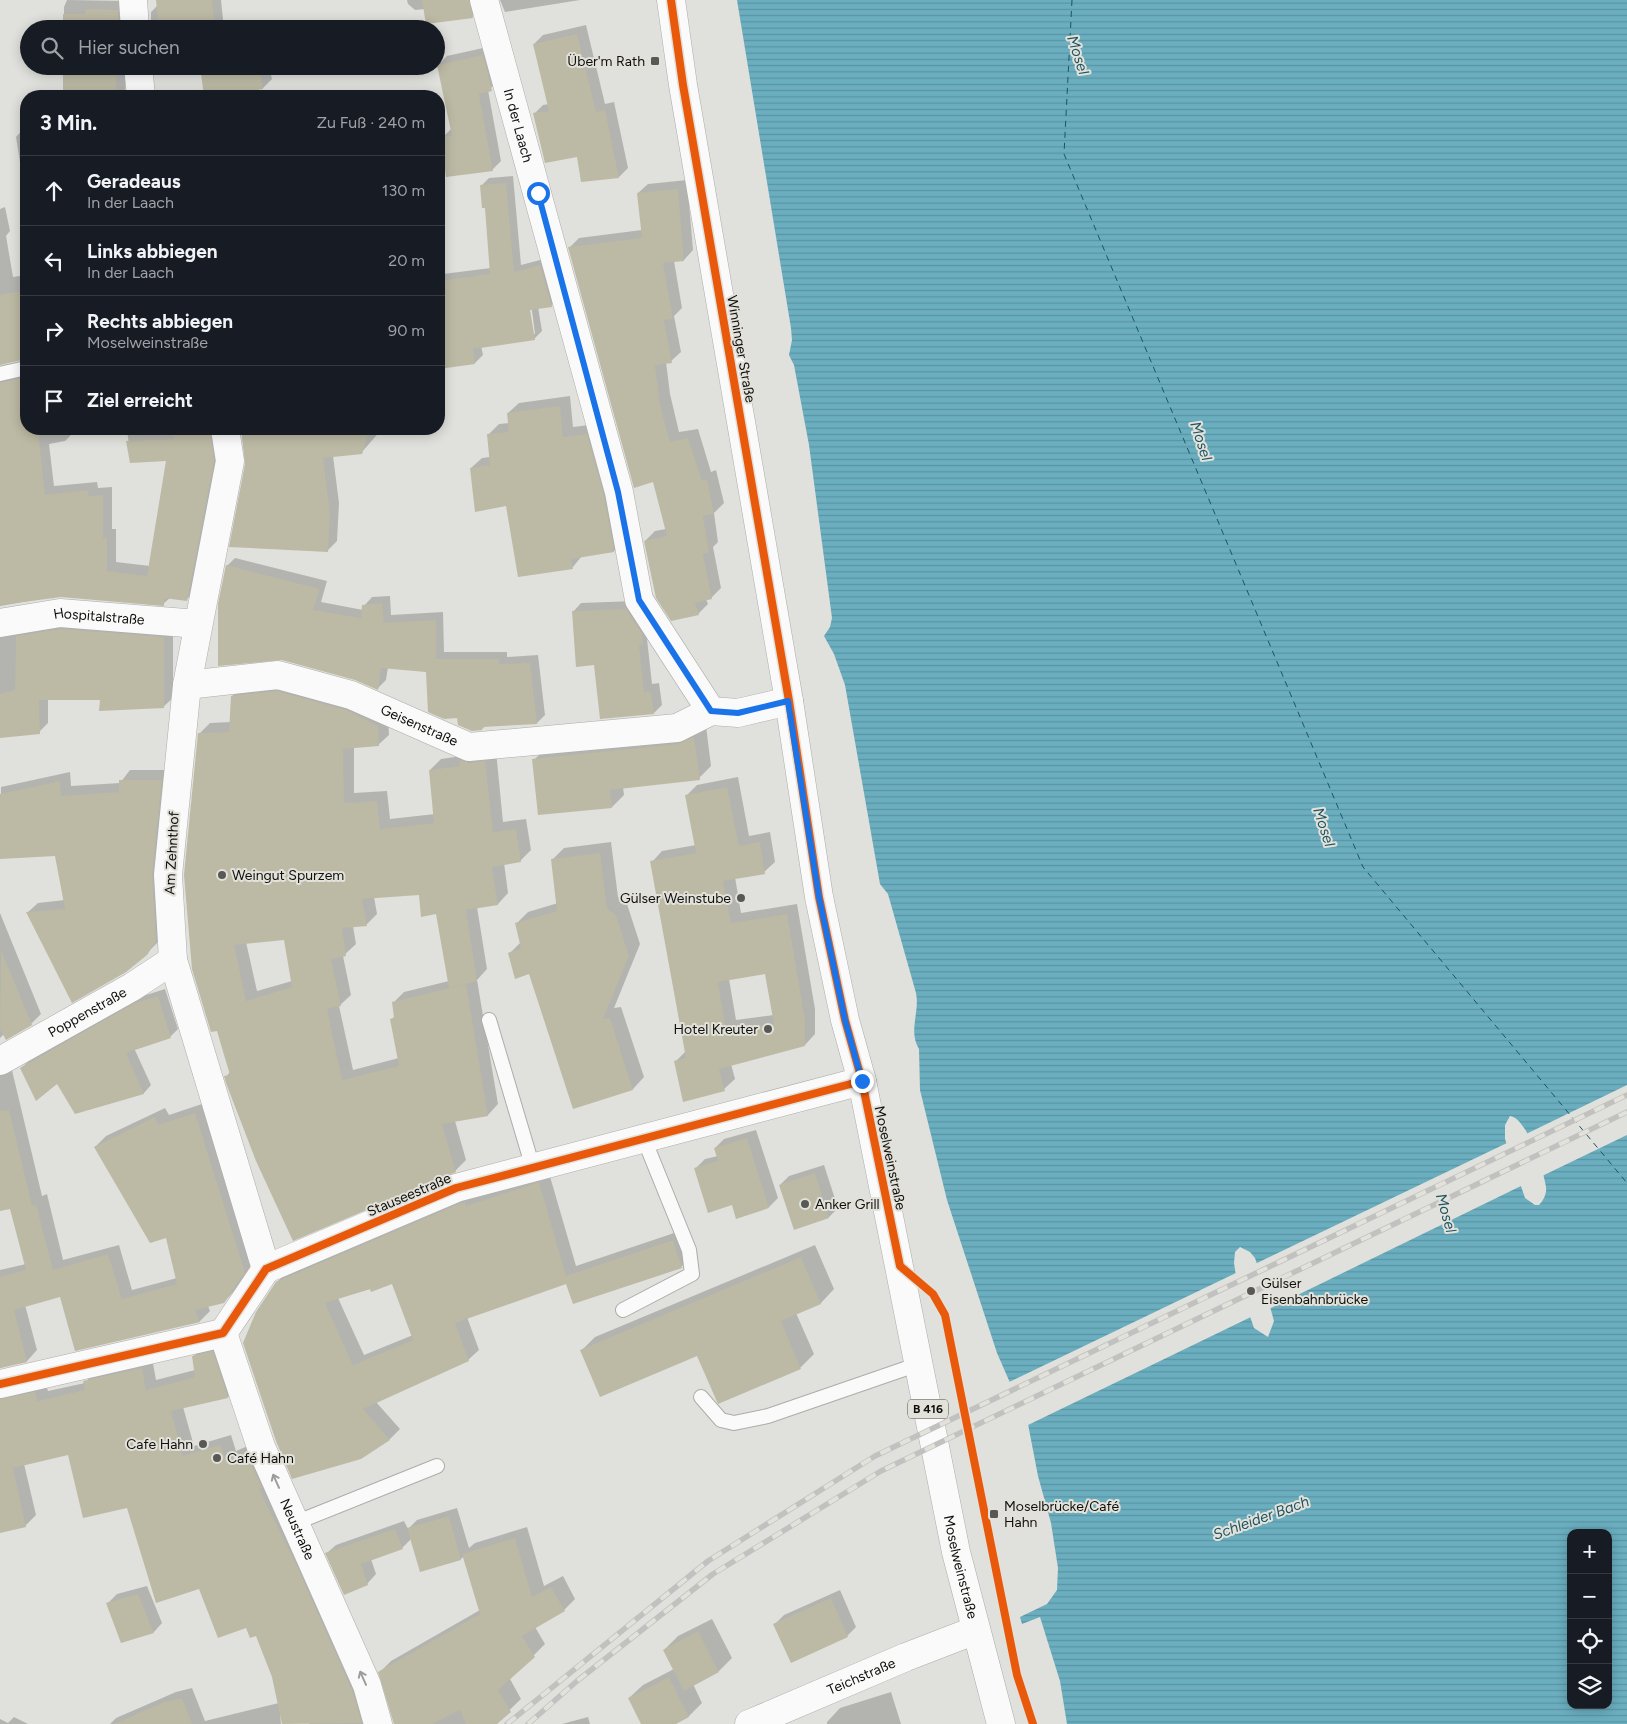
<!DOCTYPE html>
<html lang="de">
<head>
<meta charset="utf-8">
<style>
	:root { --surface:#171b24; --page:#242831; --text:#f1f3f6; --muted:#9ea1a6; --line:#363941 }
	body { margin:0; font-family:Figtree,sans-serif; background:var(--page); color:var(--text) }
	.controls { position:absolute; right:15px; bottom:15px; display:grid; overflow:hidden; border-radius:10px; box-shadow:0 2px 12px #0003 }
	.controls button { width:45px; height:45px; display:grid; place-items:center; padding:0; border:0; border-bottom:1px solid var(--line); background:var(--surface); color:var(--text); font:25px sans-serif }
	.stop { position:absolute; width:15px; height:15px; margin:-11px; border:4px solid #1a73e8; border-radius:50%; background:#fff }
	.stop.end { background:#1a73e8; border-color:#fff; box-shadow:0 1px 5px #0008 }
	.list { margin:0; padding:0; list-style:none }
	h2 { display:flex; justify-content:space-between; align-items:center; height:65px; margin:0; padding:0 20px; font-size:21px }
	h2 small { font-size:16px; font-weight:400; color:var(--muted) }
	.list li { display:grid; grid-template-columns:32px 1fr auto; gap:15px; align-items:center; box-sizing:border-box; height:70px; padding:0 20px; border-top:1px solid var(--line) }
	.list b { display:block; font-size:19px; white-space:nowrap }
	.list p { margin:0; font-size:16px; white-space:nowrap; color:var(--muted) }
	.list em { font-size:16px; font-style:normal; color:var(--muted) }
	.icon { flex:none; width:28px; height:28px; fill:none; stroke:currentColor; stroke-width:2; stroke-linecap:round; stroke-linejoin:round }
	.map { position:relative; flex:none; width:1627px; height:1724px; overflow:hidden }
	.search { position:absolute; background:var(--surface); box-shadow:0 2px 12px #0003; left:20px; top:20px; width:425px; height:55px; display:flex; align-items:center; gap:12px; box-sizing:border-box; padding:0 18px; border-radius:28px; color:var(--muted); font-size:19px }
	.panel { position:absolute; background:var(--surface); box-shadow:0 2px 12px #0003; left:20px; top:90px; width:425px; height:345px; border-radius:20px }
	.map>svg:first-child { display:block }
	.water { fill:url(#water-rules); fill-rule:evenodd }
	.pier { fill:#e0e0dc }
	.shadow { fill:#0003; fill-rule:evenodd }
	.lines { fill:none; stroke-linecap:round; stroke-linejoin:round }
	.ferry { stroke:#1f5462; stroke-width:1; stroke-dasharray:6 5; stroke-linecap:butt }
	.building { fill:#bcb9a4; fill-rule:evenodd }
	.service-casing { stroke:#adaca9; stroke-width:16 }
	.minor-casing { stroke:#adaca9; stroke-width:29 }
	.tertiary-casing { stroke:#adaca9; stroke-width:29 }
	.primary-casing { stroke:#adaca9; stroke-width:29 }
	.service { stroke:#fafafa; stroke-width:14 }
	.minor { stroke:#fafafa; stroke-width:28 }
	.tertiary { stroke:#fafafa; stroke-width:28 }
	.primary { stroke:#fafafa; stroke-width:28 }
	.rail-casing { stroke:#c1c1c0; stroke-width:5.5 }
	.rail { stroke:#e2e1da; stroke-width:4; stroke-dasharray:11; stroke-linecap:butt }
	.cycleway-casing { stroke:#e2e1da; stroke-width:11 }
	.cycleway { stroke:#e8590c; stroke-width:8 }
	.oneway { stroke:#9c9c9b }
	.route { stroke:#1a73e8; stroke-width:6 }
	.poi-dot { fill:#585855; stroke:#e2e1da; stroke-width:2 }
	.labels { text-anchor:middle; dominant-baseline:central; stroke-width:4; stroke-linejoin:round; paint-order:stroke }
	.shield { fill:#e2e1da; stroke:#4e4e4a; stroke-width:1 }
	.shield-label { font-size:12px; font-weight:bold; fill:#0f0f0c }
	.poi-label { font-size:14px; fill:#0f0f0c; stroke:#e2e1da; text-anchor:start }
	.street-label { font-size:14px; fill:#0f0f0c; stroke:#e2e1da }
	.water-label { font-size:15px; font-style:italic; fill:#1f5462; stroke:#e2e1da }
</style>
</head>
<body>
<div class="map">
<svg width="1627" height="1724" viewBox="0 0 1627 1724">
	<defs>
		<pattern id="water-rules" width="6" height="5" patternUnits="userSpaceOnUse" patternTransform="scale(1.25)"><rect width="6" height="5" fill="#6aaebf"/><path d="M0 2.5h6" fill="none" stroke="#5b94a3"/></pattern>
	</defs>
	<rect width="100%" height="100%" fill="#e0e0dc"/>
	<!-- water -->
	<path class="water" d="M737,0H1627V1724H1067L1060,1681L1040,1617L1022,1624L1020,1617L1047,1604L1057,1590L1058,1568L1051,1523L1038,1476L1028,1424L997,1353L947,1200L920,1090L919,1049C908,1031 920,1012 916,993L888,894L880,884L845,685L834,654L824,636L830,627L832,618L809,445L794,365L789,355L792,340L791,328ZM1510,1116C1527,1118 1544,1171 1546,1187C1547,1194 1543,1201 1539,1205H1535L1525,1198L1505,1139V1125ZM1240,1247L1250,1252L1255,1258L1264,1285L1274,1321L1268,1337L1254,1328L1236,1276L1234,1263L1235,1252ZM1571,1533H1608V1705H1571Z"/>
	<!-- pier -->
	<path class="pier" d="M1627,1085V1135L1540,1177L1526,1134Z
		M1509,1142L1523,1185L1269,1309L1255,1264Z
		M1238,1272L1253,1316L1026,1426L1007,1383Z"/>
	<!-- shadow -->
	<path class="shadow" d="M67,0L127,1L131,29H64V7Z
		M157,0H221L224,29H151V12L158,5Z
		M407,0H481L482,6L472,16L425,9L415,10L408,4Z
		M500,0H580L505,12Z
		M586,25L605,104L614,102L628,168L619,177L578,156L534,114L543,105L549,104L534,44L543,35Z
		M492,46L500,81L488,90L501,161L492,170L442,138L452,128L438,65L447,56Z
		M64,66H126L125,96H64Z
		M201,66H269L272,79L263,88L242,91L237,96H206Z
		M25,127L26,180L23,181L16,137Z
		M513,176L521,265L548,258L559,298L551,306L538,307L542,331L534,339L481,346L483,355L475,363L440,368L439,244L443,274L491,268L487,207L482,185L489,178ZM531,303L535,334H533L528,304Z
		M687,180L693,250L684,260L674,261L682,308L674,316L681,352L671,361L666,362L670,394L679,432L698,429L711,472L716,470L724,503L714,513L718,542L713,547L721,588L711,598L706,599L708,604L698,614L645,541L655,531L666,529L654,480L569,248L579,238L642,230L638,193L648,184Z
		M5,207L10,231L6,236L13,277L26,275V338L0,343V209Z
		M26,372V429H73L74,432L65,441L49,444L54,486L97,482L98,488L112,487V529H116V562L150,566L168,459L131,462L127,429H219L223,451L196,590L187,599L170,598L163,604L58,596L0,606V379Z
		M570,396L573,427L597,424L624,540L614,551L582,556L572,568L471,468L482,458L490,457L488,435L499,424L510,423L508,413L519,403Z
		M241,429H382L361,453L333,456L339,503L337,541L328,550L247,459Z
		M235,558L327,581L321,602L363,610L364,606L372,597L390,596L391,615L443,612L444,652H507V657L538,655L545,715L537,723L485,726L482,729L459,717L427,671L388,667L386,680L378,688L227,566Z
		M635,601L651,636L647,639L652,684L659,683L662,705L654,713L596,664L573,612L581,603Z
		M71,620L173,628V698L163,707L101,699H48V723L39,732L0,733V626Z
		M288,681L388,715L389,735L378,745L354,747V793L387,791L390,819L435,814L430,770L441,759L496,751L503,822L526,819L531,850L520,861L504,863L508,893L498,904L477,907L487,969L477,980L498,1104L488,1115L455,1121L466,1160L455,1171L226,1077L230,1072L199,734L210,723L231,722L232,696L243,686ZM420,893L438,913L449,981L404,992L393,1003L395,1016L391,1020L399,1058L353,1070L339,1006L351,995L343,956L356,944L353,926L367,924L377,914L374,897ZM285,938L292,981L257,991L246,942Z
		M706,726L711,766L699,778L623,787L624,795L612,807L534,760L546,748Z
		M130,770H172L166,929L157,943L146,954L27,913L38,903L65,900L56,855L0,858L1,787L70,772L71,786L120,783Z
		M738,777L749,836L770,832L775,862L764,872L735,877L741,913L797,904L815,1009V1034L805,1045L731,1064L735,1079L724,1089L675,1062L686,1051L652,862L662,851L696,845L686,796L697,785ZM766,972L774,1015L736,1020L729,979Z
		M611,842L618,897L627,904L640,944L614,1008L621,1007L644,1077L633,1089L574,1107L530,972L510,953L521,942L516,924L528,912L558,903L552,860L564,848Z
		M0,913L41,1014L31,1024L4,1034L0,1038Z
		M165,989L178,1029L171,1036L134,1048L151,1085L144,1093L75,1112L58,1082L21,1068L29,1061L143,996Z
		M0,1062L11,1066L42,1196L47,1194L63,1260L119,1245L132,1290L177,1278L167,1236L95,1147L106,1136L165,1108L169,1115L205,1103L255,1260L234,1291L224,1302L208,1306L210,1311L200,1321L76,1349L61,1296L25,1305L37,1350L27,1361L0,1368V1270L26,1264L11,1207L0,1210Z
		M756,1130L778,1198L769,1207L733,1203L696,1168L705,1159L718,1156L715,1148L724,1139Z
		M824,1165L838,1208L829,1217L794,1228L780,1185L789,1176Z
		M549,1173L576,1266L683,1230L692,1256L681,1267L567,1283L467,1317L479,1350L468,1360L376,1402L400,1429L390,1439L361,1458L277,1282L288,1271L473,1193ZM392,1283L413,1335L364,1355L338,1298Z
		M815,1245L834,1289L821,1303L796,1313L814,1354L801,1367L719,1402L698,1354L582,1350L595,1337Z
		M223,1342L238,1387L228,1397L183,1407L194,1446L231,1435L236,1451L257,1442L377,1724H309L269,1611L200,1587L128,1507L69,1454L24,1464L36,1515L25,1526L0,1532V1385L45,1382L48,1391L85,1383L95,1371L152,1358L156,1380L195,1370L193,1357L204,1346Z
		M457,1508L469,1548L475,1543L527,1527L544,1586L563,1576L575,1599L564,1610L535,1627L545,1644L510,1679L521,1699L495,1724H395L380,1672L391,1661L480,1610L464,1556L461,1559L411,1539L402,1548L371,1559L376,1574L367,1584L327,1553L336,1545L404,1521L408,1529L417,1520Z
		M147,1586L162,1623L154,1632L108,1603L117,1594Z
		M840,1590L856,1627L847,1636L792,1661L775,1624L784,1615Z
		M712,1619L732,1658L719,1671L693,1684L702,1703L689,1716L674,1724H643L629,1698L643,1685L674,1669L664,1650L678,1636Z
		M192,1688L205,1721L279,1703L281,1724H110L116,1718L176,1692Z
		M891,1692L901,1724H827V1722L840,1708Z
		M14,1717L28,1724H0V1719L8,1723Z
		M588,1717L590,1724H562Z"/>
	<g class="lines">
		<!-- ferry -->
		<path class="ferry" d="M1072,0L1064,154L1363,867L1627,1183"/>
	</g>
	<!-- building -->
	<path class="building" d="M156,0H212L215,29H159Z
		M422,0H469L473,18L426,24Z
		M86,9L118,10V29H63V14H85Z
		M577,34L596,112L605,110L619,178L581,182L577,157L545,163L533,113L549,111L533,44Z
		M483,55L492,91L479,94L493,171L446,177L441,137L452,136L437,65Z
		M63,66H117L116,96H63Z
		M200,66H259L263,89L231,94L232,96H204Z
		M506,183L514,272L540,265L552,307L530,310L535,340L473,349L475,364L439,369V281L490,274L485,208H482L480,185Z
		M678,189L684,261L663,263L673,319L664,320L672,363L655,365L660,405L670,442L688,438L702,481L707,479L714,514L703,516L709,553L703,554L712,599L695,603L699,615L671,621L656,598L644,541L667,536L653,482L634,488L568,247L642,238L637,193Z
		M26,290V359L0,365V295Z
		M26,377V429H38L45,495L88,490L89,496L103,495V538H107V571L147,576L166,461L130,463L126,441L174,439L173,429H210L214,461L187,601L164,598V606L61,597L0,605V383Z
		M560,406L563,437L587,434L604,496L614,552L571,559L573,569L518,577L506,506L475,512L470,468L490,465L487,434L509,432L507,413Z
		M241,429H370L362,454L323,458L330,513L328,552L229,547L245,464Z
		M226,565L320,589L313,610L361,618L362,605L382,603L384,623L436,620V659H499V664L530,663L537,724L482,727V730L472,731L458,725L457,718L444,719L428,712L426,672L381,668L378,690L355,680L282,660L218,666V604Z
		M626,609L642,634L643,645H639L644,692L651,691L654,714L600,719L594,665L576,667L572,611Z
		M61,629L164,637V708L99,711L100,700H39L40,734L0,738V694L15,690L16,636Z
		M277,691L346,710L378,726L379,746L343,749L344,803L377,801L380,829L434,823L429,770L460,766V760L470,763L485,761L493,832L516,829L521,862L492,867L498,905L466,910L477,981L449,988L436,914L421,917L419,895L362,899L367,926L342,928L346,956L331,959L341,1006L327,1009L342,1080L399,1066L390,1019L394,1018L392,1002L466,984L488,1116L442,1124L456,1172L293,1241L256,1161L226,1083L224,1076L230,1075L217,1031L211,1032L192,969L184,875L198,733L229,732L231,696ZM284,940L292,987L246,1001L234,945Z
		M694,737L700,780L610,790L612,808L538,815L532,759L678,744Z
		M119,780H162L152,874L156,941L147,955L126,972L72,1003L26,912L65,909L55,856L0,859V794L60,781L61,796L119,792Z
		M727,787L739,846L760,842L765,874L723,881L731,923L787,914L805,1020V1046L719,1069L725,1091L683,1102L674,1061L686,1058L650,861L696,853L685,795ZM765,974L774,1024L726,1030L718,982Z
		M600,853L607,908L616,915L629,956L603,1019L610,1018L633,1090L573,1109L529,974L515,979L508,953L521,948L515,923L557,911L551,859Z
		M1,950L32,1025L6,1040L0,1029Z
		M158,996L171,1038L126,1053L144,1094L75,1114L57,1084L36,1101L20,1068L135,1003Z
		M9,1110L32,1205L36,1204L53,1270L108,1254L122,1299L177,1284L166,1238L150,1243L94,1147L155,1117L158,1125L195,1113L245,1272L224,1303L195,1310L200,1322L75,1351L60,1297L14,1310L27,1362L0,1368V1277L26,1270L10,1209L0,1211V1111Z
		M747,1138L769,1208L736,1219L732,1205L708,1213L694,1168L718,1161L714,1148Z
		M815,1173L829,1218L794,1230L779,1185Z
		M539,1182L566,1276L673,1240L682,1268L573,1304L566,1284L455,1323L469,1361L363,1409L390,1440L361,1459L292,1479L276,1441L243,1343L256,1312L276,1282L461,1203L465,1202L466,1206ZM392,1284L413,1340L353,1365L325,1303L370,1289L371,1292Z
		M801,1257L821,1304L781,1321L801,1369L718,1404L697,1356L600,1397L580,1350Z
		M213,1351L228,1398L171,1411L183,1456L220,1445L226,1460L246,1452L262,1488L259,1489L296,1564L352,1690L362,1723L282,1724L272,1677L256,1636L250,1638L246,1628L218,1638L199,1589L156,1603L127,1508L83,1518L68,1455L13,1468L26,1527L0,1533V1399L35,1392L37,1401L85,1390L83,1381L142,1368L146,1390L195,1377L192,1356Z
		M449,1516L461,1560L420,1572L407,1528Z
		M395,1529L403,1549L361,1564L368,1585L344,1595L325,1553Z
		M515,1538L532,1597L551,1587L565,1611L522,1636L535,1657L498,1690L511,1712L497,1724H466L460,1710L432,1724H394L378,1672L480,1614L462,1554Z
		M138,1594L154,1633L121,1643L106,1603Z
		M831,1598L848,1637L791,1663L773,1624Z
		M698,1631L719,1672L684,1691L663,1650Z
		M669,1677L689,1717L676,1724H641L628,1698Z
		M182,1698L192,1724H114L164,1702Z"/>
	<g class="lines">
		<defs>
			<path id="service" d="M0,374L26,368
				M489,1020L533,1168
				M623,1310L692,1274L689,1250L644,1139
				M701,1397L721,1420L734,1423L768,1416L919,1364
				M295,1523L437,1466"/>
			<g id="minor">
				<path d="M133,0L135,29"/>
				<path id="s1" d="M484,0L619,492L639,600L711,711L738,713L789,701"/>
				<path d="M138,66L141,96"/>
				<path d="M225,429L230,461L187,685L168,875L173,960L266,1269"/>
				<path id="s2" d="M0,623L60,613L198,624"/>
				<path id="s3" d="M187,685L278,675L351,695L469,747L677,728L711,711"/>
				<path id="s4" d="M0,1061L132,987L173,960"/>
				<path id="s5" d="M223,1333L261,1447L367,1685L378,1724"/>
				<path d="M0,1384L223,1333L266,1269L456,1188L862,1081"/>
			</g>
			<g id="tertiary">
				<path id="s6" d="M749,1724L906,1657L976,1630"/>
			</g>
			<g id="primary">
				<path id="s7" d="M671,0L683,85L789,701L819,897L845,1020L862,1081L956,1552L1001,1724"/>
			</g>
		</defs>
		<!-- service casing -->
		<use href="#service" class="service-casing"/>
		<!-- minor casing -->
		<use href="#minor" class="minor-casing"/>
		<!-- tertiary casing -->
		<use href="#tertiary" class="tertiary-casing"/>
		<!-- primary casing -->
		<use href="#primary" class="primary-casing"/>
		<!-- service -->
		<use href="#service" class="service"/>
		<!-- minor -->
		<use href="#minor" class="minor"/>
		<!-- tertiary -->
		<use href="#tertiary" class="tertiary"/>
		<!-- primary -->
		<use href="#primary" class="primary"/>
		<defs>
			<path id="rail" d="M507,1724L708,1561L875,1456L1627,1095
				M528,1724L577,1681L713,1574L881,1471L1627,1112"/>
		</defs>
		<!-- rail casing -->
		<use href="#rail" class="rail-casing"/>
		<!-- rail -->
		<use href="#rail" class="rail"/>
		<defs>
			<path id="cycleway" d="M671,0L683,85L789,701L819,897L845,1020L862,1081L900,1266L933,1294L945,1315L1017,1675L1033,1724
				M0,1384L223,1333L266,1269L456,1188L862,1081"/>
		</defs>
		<!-- cycleway casing -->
		<use href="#cycleway" class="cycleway-casing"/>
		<!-- cycleway -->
		<use href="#cycleway" class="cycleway"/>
	</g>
	<!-- one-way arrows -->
	<defs><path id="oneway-shaft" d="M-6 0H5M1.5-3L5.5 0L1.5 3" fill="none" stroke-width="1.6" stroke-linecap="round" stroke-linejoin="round" transform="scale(1.25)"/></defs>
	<g class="oneway">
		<use href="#oneway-shaft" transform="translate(276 1481) rotate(-114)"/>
		<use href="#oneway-shaft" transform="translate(363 1678) rotate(-114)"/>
	</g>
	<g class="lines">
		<!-- route -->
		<path class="route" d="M538,193L618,492L639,600L711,711L738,713L788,701L819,897L845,1020L862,1081"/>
	</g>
	<!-- markers -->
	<g class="poi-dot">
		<rect x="650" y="56" width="10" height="10" rx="2.5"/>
		<circle cx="222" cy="875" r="5"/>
		<circle cx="741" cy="898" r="5"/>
		<circle cx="768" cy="1029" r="5"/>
		<circle cx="805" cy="1204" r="5"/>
		<circle cx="1251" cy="1291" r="5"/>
		<circle cx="203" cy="1444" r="5"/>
		<circle cx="217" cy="1458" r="5"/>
		<rect x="989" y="1509" width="10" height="10" rx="2.5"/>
	</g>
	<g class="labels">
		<!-- shield labels -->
		<rect class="shield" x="908" y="1399.5" width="40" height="19" rx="4"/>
		<g class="shield-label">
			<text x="928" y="1409">B 416</text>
		</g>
		<!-- poi labels -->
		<g class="poi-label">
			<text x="645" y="61" text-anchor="end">Über'm Rath</text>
			<text x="232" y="875">Weingut Spurzem</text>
			<text x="731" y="898" text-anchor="end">Gülser Weinstube</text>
			<text x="758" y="1029" text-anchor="end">Hotel Kreuter</text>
			<text x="815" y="1204">Anker Grill</text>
			<text x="1261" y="1283">Gülser<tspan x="1261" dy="16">Eisenbahnbrücke</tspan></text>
			<text x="193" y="1444" text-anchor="end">Cafe Hahn</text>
			<text x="227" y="1458">Café Hahn</text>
			<text x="1004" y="1506">Moselbrücke/Café<tspan x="1004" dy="16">Hahn</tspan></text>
		</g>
		<!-- street labels -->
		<g class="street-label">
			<text stroke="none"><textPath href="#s1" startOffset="130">In der Laach</textPath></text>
			<text transform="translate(741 349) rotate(80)">Winninger Straße</text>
			<text stroke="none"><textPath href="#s2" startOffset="100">Hospitalstraße</textPath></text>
			<text stroke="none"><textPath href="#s3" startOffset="242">Geisenstraße</textPath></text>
			<text transform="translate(172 853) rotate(-87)">Am Zehnthof</text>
			<text stroke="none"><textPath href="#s4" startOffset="100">Poppenstraße</textPath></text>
			<text transform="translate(890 1158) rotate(78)">Moselweinstraße</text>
			<text transform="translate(409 1195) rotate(-23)">Stauseestraße</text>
			<text stroke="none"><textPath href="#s5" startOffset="210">Neustraße</textPath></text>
			<text stroke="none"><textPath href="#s7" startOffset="1594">Moselweinstraße</textPath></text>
			<text stroke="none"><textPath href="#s6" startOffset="122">Teichstraße</textPath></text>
		</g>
		<!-- water labels -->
		<g class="water-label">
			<text transform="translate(1078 55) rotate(72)">Mosel</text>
			<text transform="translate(1201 441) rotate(72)">Mosel</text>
			<text transform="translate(1324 827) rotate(72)">Mosel</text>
			<text transform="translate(1446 1213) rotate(74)">Mosel</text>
			<text transform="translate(1261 1518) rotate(-20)">Schleider Bach</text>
		</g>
	</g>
</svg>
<div class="controls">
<button>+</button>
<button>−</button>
<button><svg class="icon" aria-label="locate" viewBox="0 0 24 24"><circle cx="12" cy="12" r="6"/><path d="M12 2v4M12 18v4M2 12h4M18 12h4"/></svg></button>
<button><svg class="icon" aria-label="layers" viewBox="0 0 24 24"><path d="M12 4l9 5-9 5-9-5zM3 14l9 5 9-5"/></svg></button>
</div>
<div class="stop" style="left:538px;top:193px"></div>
<div class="stop end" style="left:862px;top:1081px"></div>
<div class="search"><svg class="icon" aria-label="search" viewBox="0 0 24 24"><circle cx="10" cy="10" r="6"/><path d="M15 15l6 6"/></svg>Hier suchen</div>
<section class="panel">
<h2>3 Min.<small>Zu Fuß · 240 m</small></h2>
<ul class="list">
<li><svg class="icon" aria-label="ahead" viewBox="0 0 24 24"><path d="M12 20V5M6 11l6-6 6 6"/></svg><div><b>Geradeaus</b><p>In der Laach</p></div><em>130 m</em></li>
<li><svg class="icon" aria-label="left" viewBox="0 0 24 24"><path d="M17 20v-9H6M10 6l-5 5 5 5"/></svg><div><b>Links abbiegen</b><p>In der Laach</p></div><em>20 m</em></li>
<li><svg class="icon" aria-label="right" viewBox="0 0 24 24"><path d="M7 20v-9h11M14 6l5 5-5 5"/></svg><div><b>Rechts abbiegen</b><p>Moselweinstraße</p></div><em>90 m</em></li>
<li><svg class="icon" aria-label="arrive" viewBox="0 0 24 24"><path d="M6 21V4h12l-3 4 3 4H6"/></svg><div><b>Ziel erreicht</b></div></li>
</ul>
</section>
</div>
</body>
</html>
